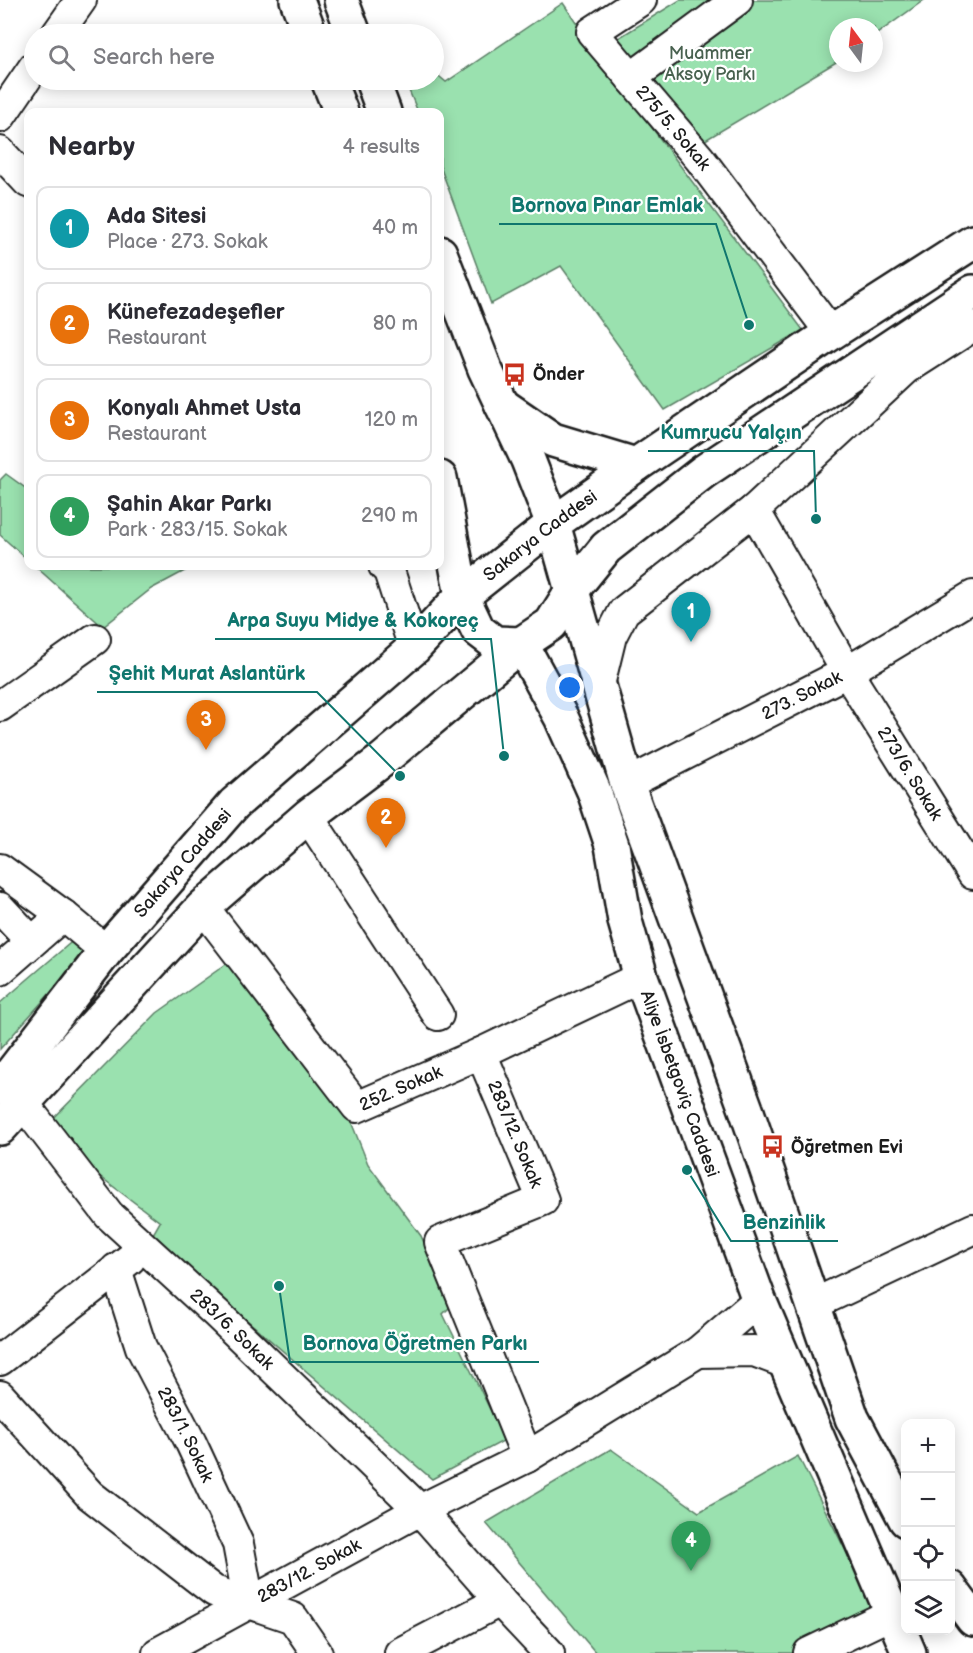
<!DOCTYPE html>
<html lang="en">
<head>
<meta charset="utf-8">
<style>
	:root { --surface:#fff; --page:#f7f7f7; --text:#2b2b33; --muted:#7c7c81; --line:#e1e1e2; --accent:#db2777 }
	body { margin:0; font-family:"Balsamiq Sans",sans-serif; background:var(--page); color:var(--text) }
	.controls { position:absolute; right:18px; bottom:18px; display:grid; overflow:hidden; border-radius:12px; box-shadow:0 3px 15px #0003 }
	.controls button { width:54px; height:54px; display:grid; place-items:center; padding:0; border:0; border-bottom:2px solid var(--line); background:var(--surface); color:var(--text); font:30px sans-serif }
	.compass { position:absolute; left:829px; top:18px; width:54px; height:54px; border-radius:50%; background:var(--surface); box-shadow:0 3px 15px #0003; rotate:345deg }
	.you { position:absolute; left:570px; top:688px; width:21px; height:21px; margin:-15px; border:4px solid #fff; border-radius:50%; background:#1a73e8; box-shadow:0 0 0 9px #1a73e833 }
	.badge { display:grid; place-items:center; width:39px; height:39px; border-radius:50%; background:var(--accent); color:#fff; font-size:20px; font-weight:700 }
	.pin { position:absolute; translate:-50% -50px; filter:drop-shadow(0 2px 3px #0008) }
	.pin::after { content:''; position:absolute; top:32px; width:21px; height:18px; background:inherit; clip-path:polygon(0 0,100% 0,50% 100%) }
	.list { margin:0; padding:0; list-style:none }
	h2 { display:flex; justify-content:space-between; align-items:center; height:78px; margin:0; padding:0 24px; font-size:26px }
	h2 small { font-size:20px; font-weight:400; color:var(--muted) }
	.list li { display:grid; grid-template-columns:39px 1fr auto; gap:18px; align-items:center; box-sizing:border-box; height:84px; margin:0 12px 12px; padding:0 12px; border:2px solid var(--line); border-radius:12px }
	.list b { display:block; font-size:22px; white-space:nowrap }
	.list p { margin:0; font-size:20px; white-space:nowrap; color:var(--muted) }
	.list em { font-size:20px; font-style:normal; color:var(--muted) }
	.icon { flex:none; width:33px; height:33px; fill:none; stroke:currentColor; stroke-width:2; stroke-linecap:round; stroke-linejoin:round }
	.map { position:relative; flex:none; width:973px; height:1653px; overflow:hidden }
	.search { position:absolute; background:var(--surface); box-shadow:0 3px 15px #0003; left:24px; top:24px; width:420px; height:66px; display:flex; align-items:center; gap:15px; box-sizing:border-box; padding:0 21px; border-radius:33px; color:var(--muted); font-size:22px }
	.panel { position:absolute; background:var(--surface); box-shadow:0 3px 15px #0003; left:24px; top:108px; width:420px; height:462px; border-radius:12px }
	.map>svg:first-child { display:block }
	.green { fill:#9ae1af; stroke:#5b7e66; stroke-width:1.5 }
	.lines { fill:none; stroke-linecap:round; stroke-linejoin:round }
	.minor-casing { stroke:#1c1c1c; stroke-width:34 }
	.major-casing { stroke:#1c1c1c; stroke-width:38 }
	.minor { stroke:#fff; stroke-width:30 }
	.major { stroke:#fff; stroke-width:33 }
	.labels { text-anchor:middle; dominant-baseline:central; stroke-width:4.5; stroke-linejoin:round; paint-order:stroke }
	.park-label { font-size:18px; fill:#48614f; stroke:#fff }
	.street-label { font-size:18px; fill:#1c1c1c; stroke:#fff }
	.poi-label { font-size:18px; font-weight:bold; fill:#1c1c1c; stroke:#fff; text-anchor:start }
	.leader { fill:none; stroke:#0f766e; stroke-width:2 }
	.callout-dot { fill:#0f766e; stroke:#fff; stroke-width:2 }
	.callout-label { font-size:20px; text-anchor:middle; font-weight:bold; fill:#0f766e; stroke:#fff; stroke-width:4.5; stroke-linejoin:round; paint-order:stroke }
</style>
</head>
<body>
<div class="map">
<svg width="973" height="1653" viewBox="0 0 973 1653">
	<rect width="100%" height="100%" fill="#fff"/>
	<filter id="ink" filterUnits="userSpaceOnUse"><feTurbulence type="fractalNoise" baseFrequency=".0167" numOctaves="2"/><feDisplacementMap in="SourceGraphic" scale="12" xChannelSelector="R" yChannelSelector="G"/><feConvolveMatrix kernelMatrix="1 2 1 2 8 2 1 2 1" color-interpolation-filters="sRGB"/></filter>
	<g filter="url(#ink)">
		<!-- green -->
		<path class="green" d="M680,0H924L874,36V27H838V61L697,145L607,45Z
			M563,3L611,73L803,330L665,410L561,266L491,304L440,166V112H418L405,81L434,80V72L446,82Z
			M6,474L28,490V560L0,535V480Z
			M35,566H194L151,589L103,627Z
			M83,932L94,944L0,1049V1003Z
			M232,960L350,1119L368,1164L421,1236L452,1305L443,1314L505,1440L432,1479L221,1298L153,1234L160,1222L73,1156L43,1129L157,1013Z
			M611,1449L699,1512L798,1456L880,1619L808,1653H596L486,1523Z"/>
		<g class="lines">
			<defs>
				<g id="minor">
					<path id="s1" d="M641,0L592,32L700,159L831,333"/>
					<path d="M57,34L81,0"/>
					<path d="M631,78L737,0"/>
					<path d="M0,117L34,67"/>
					<path d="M0,152L28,182"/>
					<path id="s2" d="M754,510L847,672L973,874"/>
					<path d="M384,566L389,571L414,648"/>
					<path d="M599,685L611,636L624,611L754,510L906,369L973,326"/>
					<path d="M0,706L95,639"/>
					<path id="s3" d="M627,784L847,672L973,596"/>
					<path d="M308,816L438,1015"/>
					<path d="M0,869L63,915L106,951"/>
					<path id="s4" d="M203,907L357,1107L481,1053L641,977"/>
					<path d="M0,908L31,941"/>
					<path d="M0,970L63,915"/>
					<path id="s5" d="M481,1053L543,1200L440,1242L527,1457"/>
					<path id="s6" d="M23,1103L109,1215L217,1314L420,1510L500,1601L549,1653"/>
					<path id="s7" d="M116,1269L141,1347L191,1443L238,1544L249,1603"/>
					<path d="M812,1305L973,1229"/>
					<path d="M698,1352L754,1351L786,1363"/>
					<path d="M0,1360L130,1259"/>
					<path d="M0,1396L90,1495L214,1591L293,1618L317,1653"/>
					<path id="s8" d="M158,1653L420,1510L527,1457L698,1352L759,1300"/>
					<path d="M400,1653L500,1601"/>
					<path d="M809,1653L893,1613"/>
				</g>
				<g id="major">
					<path d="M297,0L310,34"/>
					<path d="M341,0L354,34"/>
					<path d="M328,80L341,112"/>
					<path d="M372,80L384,112"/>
					<path d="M440,253L485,369L528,460L553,524L627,784L747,1112L852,1418L906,1520"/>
					<path d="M502,405L553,440L636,465"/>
					<path d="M440,478L462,596L478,630L495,643L521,644"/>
					<path id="s9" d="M521,644L561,717L594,791L612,845L625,921L641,977L759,1300L909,1653"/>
					<path id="s10" d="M0,1088L106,951L234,804L414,648L462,596L553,524L636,465L831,333L973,242"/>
					<path d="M0,1128L203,907L308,816L381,761L521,644L551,624L573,589L606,548L703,472L973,292"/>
					<path d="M950,1588L973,1619"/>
				</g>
			</defs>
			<!-- minor casing -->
			<use href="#minor" class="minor-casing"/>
			<!-- major casing -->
			<use href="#major" class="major-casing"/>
			<!-- minor -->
			<use href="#minor" class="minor"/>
			<!-- major -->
			<use href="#major" class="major"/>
		</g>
	</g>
	<!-- icons -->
	<defs>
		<symbol id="bus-bare" viewBox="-9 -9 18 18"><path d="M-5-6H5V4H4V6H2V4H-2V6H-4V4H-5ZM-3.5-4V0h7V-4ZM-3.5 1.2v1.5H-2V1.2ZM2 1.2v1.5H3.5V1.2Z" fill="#c8321e" stroke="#fff" stroke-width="2.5" paint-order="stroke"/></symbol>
	</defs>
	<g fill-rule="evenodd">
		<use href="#bus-bare" x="498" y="358" width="33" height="33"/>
		<use href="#bus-bare" x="756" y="1130" width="33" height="33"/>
	</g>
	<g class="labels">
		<!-- park labels -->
		<g class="park-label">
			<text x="710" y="53">Muammer<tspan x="710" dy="21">Aksoy Parkı</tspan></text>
		</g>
		<!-- street labels -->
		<g class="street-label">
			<text stroke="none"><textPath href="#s1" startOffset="184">275/5. Sokak</textPath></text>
			<text stroke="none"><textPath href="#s10" startOffset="776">Sakarya Caddesi</textPath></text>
			<text stroke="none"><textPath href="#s3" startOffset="196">273. Sokak</textPath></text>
			<text stroke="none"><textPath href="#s2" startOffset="306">273/6. Sokak</textPath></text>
			<text stroke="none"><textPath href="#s10" startOffset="290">Sakarya Caddesi</textPath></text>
			<text stroke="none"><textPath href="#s9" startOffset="470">Aliye İsbetgoviç Caddesi</textPath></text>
			<text stroke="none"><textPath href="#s4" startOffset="300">252. Sokak</textPath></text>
			<text stroke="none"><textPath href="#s5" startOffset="88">283/12. Sokak</textPath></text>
			<text stroke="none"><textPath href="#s6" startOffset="309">283/6. Sokak</textPath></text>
			<text stroke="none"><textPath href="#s7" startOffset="180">283/1. Sokak</textPath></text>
			<text stroke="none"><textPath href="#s8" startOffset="172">283/12. Sokak</textPath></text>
		</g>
		<!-- poi labels -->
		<g class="poi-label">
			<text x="533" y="374">Önder</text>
			<text x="791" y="1147">Öğretmen Evi</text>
		</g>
	</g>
	<!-- callouts -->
	<path class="leader" d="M749 325L716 224H499M816 519L814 451H648M504 756L491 639H215M400 776L317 692H97M687 1170L731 1241H838M279 1286L290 1362H539"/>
	<g class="callout-dot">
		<circle cx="749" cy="325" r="6"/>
		<circle cx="816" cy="519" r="6"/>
		<circle cx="504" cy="756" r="6"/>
		<circle cx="400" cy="776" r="6"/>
		<circle cx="687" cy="1170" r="6"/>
		<circle cx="279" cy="1286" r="6"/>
	</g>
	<g class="callout-label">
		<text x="607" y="212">Bornova Pınar Emlak</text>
		<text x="731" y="439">Kumrucu Yalçın</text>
		<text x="353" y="627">Arpa Suyu Midye &amp; Kokoreç</text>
		<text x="207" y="680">Şehit Murat Aslantürk</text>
		<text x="784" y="1229">Benzinlik</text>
		<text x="415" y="1350">Bornova Öğretmen Parkı</text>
	</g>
</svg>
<div class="controls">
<button>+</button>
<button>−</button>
<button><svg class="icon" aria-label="locate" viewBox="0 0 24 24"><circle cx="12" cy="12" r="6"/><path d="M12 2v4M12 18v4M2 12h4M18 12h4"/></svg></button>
<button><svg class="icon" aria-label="layers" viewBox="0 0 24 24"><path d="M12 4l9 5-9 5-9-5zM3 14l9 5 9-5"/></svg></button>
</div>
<svg class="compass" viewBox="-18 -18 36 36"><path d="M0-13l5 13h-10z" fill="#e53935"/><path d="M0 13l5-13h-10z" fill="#7c7c81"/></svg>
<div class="you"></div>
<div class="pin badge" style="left:691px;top:642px;background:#0f9aa8">1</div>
<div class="pin badge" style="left:386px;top:848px;background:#e8710a">2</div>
<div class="pin badge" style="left:206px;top:750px;background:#e8710a">3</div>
<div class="pin badge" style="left:691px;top:1571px;background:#2e9e5b">4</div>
<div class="search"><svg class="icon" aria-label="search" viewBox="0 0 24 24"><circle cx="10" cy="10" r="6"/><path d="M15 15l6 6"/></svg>Search here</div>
<section class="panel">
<h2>Nearby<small>4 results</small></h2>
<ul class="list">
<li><span class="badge" style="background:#0f9aa8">1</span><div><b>Ada Sitesi</b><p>Place · 273. Sokak</p></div><em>40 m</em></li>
<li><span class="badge" style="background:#e8710a">2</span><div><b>Künefezadeşefler</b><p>Restaurant</p></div><em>80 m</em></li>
<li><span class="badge" style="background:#e8710a">3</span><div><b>Konyalı Ahmet Usta</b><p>Restaurant</p></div><em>120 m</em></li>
<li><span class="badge" style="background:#2e9e5b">4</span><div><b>Şahin Akar Parkı</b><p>Park · 283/15. Sokak</p></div><em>290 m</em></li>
</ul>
</section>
</div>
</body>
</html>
